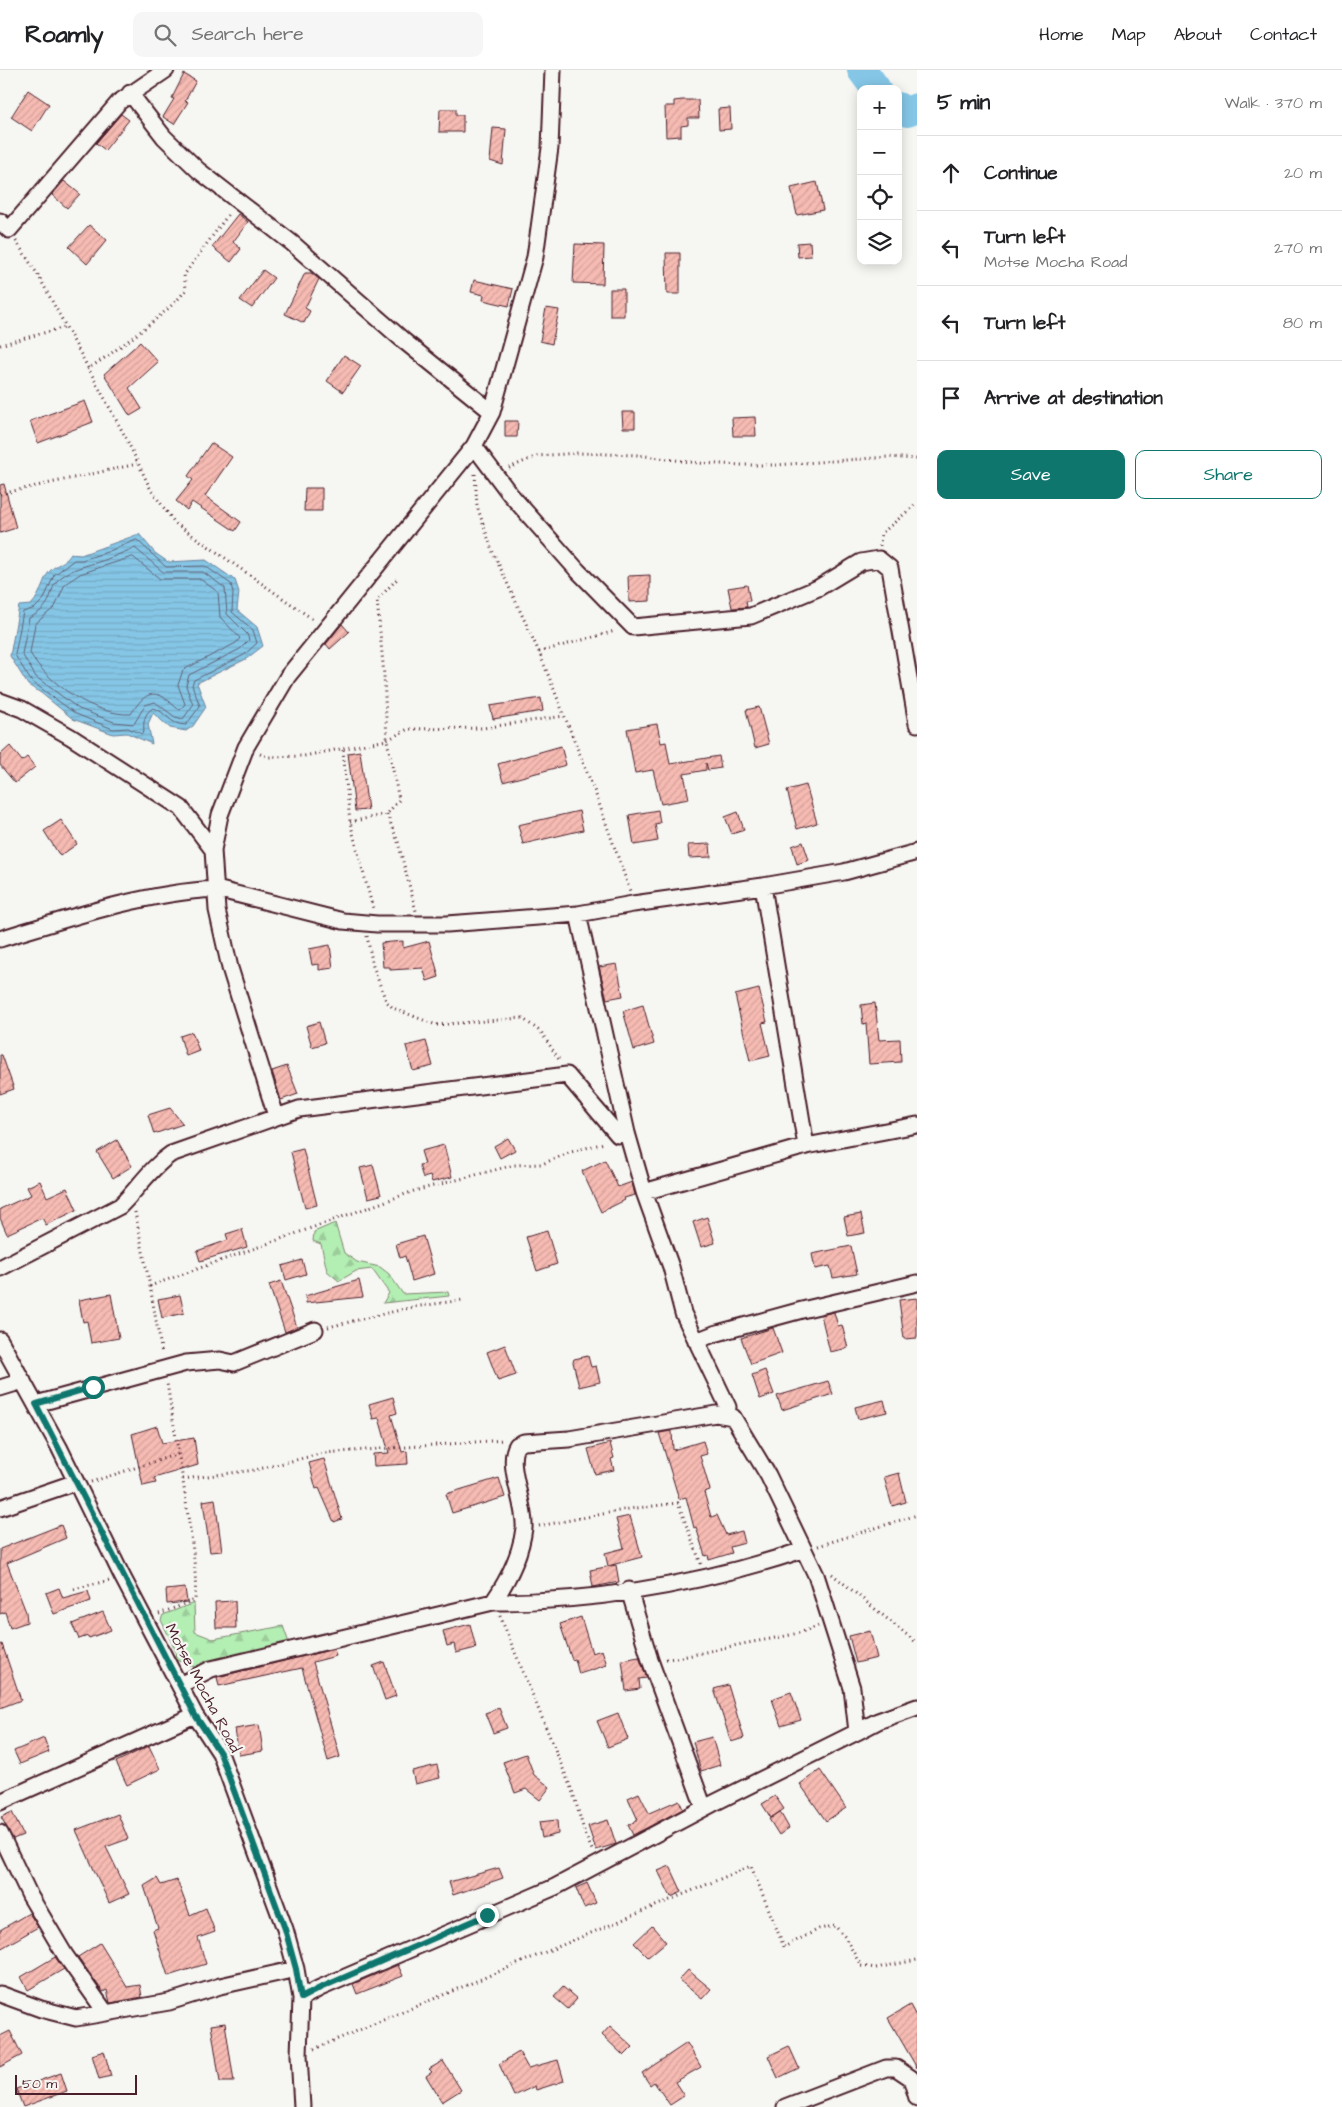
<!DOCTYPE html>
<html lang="en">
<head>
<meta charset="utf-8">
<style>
	:root { --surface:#fff; --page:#f6f6f6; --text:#202124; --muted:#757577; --line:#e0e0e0; --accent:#0f766e }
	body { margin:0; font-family:"Architects Daughter",sans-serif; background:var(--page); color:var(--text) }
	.controls { position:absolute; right:15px; top:15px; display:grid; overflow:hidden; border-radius:10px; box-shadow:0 2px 12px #0003 }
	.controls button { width:45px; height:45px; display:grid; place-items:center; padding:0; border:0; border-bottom:1px solid var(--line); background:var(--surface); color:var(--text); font:25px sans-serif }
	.scale { position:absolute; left:15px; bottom:12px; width:122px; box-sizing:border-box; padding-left:5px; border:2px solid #4a1f2b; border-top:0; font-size:14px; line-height:18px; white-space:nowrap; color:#4a1f2b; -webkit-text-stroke:4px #f6f6f2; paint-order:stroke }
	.stop { position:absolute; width:15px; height:15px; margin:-11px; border:4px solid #0f766e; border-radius:50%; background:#fff }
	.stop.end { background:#0f766e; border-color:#fff; box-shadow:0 1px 5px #0008 }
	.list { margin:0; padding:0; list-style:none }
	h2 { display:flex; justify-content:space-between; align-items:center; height:65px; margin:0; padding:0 20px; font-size:21px }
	h2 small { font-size:16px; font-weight:400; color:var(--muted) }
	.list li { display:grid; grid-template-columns:32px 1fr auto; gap:15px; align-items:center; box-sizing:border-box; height:75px; padding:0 20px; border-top:1px solid var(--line) }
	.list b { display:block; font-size:19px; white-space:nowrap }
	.list p { margin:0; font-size:16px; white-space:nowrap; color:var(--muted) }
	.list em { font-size:16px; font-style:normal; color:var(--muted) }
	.actions { display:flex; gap:10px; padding:15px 20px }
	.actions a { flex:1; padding:11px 0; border:1px solid var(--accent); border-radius:10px; text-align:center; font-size:18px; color:var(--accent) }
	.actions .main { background:var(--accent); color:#fff }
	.icon { flex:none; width:28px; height:28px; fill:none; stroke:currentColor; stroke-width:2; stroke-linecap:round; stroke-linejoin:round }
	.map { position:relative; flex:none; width:917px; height:2037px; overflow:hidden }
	header { display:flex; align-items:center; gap:30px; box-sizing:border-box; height:70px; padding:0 25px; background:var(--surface); border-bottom:1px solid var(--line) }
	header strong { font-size:24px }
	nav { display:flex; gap:28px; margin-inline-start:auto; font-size:18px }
	.search { width:350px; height:45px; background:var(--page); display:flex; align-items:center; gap:12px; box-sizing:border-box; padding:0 18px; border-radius:10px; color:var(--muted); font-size:19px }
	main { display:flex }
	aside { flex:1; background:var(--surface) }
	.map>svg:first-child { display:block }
	.forest { fill:url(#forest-firs); stroke:#7e866f }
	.water { fill:url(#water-rules); stroke:#6d839b }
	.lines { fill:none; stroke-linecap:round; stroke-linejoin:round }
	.shore { stroke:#626276; stroke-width:1 }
	.river { stroke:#85c6e6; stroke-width:30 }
	.building { fill:url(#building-hatch); stroke:#4a1f2b }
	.street-casing { stroke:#4a1f2b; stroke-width:19 }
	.path { stroke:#4a1f2b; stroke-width:3; stroke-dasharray:1 4; stroke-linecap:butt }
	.street { stroke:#f6f6f2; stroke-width:15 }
	.route { stroke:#0f766e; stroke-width:6 }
	.labels { text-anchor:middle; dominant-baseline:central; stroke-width:4.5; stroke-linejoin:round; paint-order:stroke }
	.street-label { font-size:16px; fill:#4a1f2b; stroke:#f6f6f2 }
</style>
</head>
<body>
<header>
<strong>Roamly</strong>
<div class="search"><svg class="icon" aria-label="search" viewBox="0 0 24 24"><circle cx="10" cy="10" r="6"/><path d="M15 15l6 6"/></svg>Search here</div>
<nav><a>Home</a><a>Map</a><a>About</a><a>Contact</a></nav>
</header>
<main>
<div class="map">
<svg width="917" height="2037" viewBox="0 0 917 2037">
	<defs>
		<pattern id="forest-firs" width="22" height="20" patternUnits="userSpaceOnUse" patternTransform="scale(1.25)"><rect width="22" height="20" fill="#b3eeb3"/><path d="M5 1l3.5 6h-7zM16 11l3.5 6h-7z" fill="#9bcc9a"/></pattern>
		<pattern id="water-rules" width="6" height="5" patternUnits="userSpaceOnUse" patternTransform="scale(1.25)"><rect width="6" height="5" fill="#85c6e6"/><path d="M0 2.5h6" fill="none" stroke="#74aac5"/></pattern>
		<pattern id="building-hatch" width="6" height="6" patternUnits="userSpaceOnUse" patternTransform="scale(1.25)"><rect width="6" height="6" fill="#f6bbb3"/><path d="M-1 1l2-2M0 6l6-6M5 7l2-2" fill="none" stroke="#d4a09a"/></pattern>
	</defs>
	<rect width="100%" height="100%" fill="#f6f6f2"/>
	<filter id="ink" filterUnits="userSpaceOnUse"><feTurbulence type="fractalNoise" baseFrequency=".02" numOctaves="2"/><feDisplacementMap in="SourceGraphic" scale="10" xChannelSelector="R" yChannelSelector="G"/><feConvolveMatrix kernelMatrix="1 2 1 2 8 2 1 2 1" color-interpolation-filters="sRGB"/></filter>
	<g filter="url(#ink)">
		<!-- forest -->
		<path class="forest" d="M335,1153L344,1183L357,1192L380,1197L389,1204L403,1224L448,1222L449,1226L383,1233L389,1223L372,1199L356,1201L339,1211L327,1201L321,1174L313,1171L314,1162Z
			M194,1533L195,1562L213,1569L283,1556L289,1573L200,1599L176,1590L175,1579L161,1550L163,1545Z"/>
		<!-- water -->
		<path class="water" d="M139,464L155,483L168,492L206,490L235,510L239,522L237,540L257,557L263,576L246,589L197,613L206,637L193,656L186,661L170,658L153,643L148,654L152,674L127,663L113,664L73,649L41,623L28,615L10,586L19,536L31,535C42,524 42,509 50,501C56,494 66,493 71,484L81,485Z"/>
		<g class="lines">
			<!-- shore -->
			<path class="shore" d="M137,470L166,497L205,496L231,514L233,523L232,542L253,560L257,573L244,585L194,610L192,615L200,636L186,655C169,655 166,641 153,638C144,643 143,653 144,662L142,664L128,658L113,659L76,644L31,611L15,585L23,542L35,538L44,529L54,505L74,490H82L107,482Z
				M135,478L163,502H203L225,518L227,544L247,564L249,570L240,579L189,605L186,616L193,635L183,649L175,647L155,632L145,635L134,654L114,652L79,639L36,607L22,584L29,548C57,535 46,520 60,508C75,496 93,495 110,488C118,485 126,481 135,478Z
				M133,487L160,509H200L218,522L220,547L240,568L236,573L183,600L178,615L185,634L180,640C174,637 170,631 165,628C148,617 139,632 131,644C95,646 47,613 30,583L35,554L55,537L65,514L80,504Z"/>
			<!-- river -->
			<path class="river" d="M862,0L876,19
				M898,37L907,42L917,38"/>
		</g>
		<!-- building -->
		<path class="building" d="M184,4L196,11L185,31L188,32L174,54L163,47L174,29L172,28Z
			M28,20L49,34L32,61L11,47Z
			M682,30H698L699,48H688V55L681,56V66L666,67L665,36H674V31Z
			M730,38L731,59L719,60L718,39Z
			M440,39H456V45H463V62H439Z
			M121,44L129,50L105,80L96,73Z
			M493,58L506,59L503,95L490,91Z
			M64,111L80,124L67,138L52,125Z
			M817,112L823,140L797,145L791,118Z
			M238,144L248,152L233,172L241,179L231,192L212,177Z
			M89,155L107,170L87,194L69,177Z
			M810,172L811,186L798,187L797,173Z
			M575,174L604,175L603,214L573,213Z
			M666,183H680V224H667Z
			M263,200L274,208L252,238L240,230Z
			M305,203H311L319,209L305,238L310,241L304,253L285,244Z
			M474,210L513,219L509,236L483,230L484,225L471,222Z
			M610,219H624V246H610Z
			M546,238L559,240L552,274L540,271Z
			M140,272L158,292L129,318L142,339L130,346L104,304Z
			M344,285L361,296L343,322L327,311Z
			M85,331L93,352L38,373L30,351Z
			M622,342H635V358H623Z
			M755,347L756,366H733L732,348Z
			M505,351H518L517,367H505Z
			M211,373L232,387L205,426L241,452L235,461L192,432L187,440L176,431L193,410L188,406Z
			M4,414L16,458L0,463V415Z
			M305,418H322V441H304Z
			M650,505V531L629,532L628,506Z
			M747,515L750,531H746L747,537L732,538L728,518Z
			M342,554L349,562L330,579L326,574Z
			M541,628L543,641L493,649L490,636Z
			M759,637L769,674L755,678L746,640Z
			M657,654L661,673L666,672L670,694L719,686L721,698L708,700L706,693V700L684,704L689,729L661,734L653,700L635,703L627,659Z
			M10,676L22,691L27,687L35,697L15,713L0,695V685Z
			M561,676L566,695L503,712L498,694Z
			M360,681L368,740L355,741L348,683Z
			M806,715L817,753L797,759L787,720Z
			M658,740L660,753L655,754L658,771L634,775L629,745Z
			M579,741L583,760L523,774L518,755Z
			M738,742L744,760L732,764L725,747Z
			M61,750L77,774L60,786L44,761Z
			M803,772L809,790L797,794L792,776Z
			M710,774L711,787L689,788L688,775Z
			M403,871V878L429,871L439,907L427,911L423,898L390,900V897H383L381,873Z
			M330,875L333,898L319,900V894L312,895L309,879Z
			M617,894L623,926L607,929L599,897Z
			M759,919L767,952L762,953L770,986L750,991L735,925Z
			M875,933L879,970L900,969L901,992L869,994L866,953L863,954L861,935Z
			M643,935L654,974L634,980L623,941Z
			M319,952L325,973L312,977L306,956Z
			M192,962L199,981L186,986L180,966Z
			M426,971L433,996L413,1001L406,976Z
			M0,985H2L14,1019L0,1024Z
			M287,996L298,1024L281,1030L272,1001Z
			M170,1038L183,1054L154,1064L148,1045Z
			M508,1068L515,1080L500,1088L494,1076Z
			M117,1070L132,1096L113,1108L97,1082Z
			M444,1075L452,1107L432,1112L430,1106L423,1108L419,1095L425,1094L421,1081Z
			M303,1079L317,1135L305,1138L291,1082Z
			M605,1090L618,1117L632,1112L635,1125L624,1128L625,1130L601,1142L582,1101Z
			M373,1095L381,1125L368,1128L360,1098Z
			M40,1111L47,1127L67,1118L77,1140L46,1155L42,1148L7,1164L0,1148V1139L31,1125L27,1117Z
			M861,1144L865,1163L848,1166L844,1147Z
			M707,1147L715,1173L701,1177L693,1152Z
			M242,1159L247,1177L200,1191L197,1181L228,1170L226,1164Z
			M547,1161L557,1194L537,1201L526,1167Z
			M423,1166L434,1204L412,1211L405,1186L400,1188L396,1174Z
			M851,1176L857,1204L833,1208L830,1196L815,1199L812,1184Z
			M302,1190L306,1204L286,1210L282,1196Z
			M359,1210L363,1227L306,1233L305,1226Z
			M281,1211L297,1257L285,1262L269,1215Z
			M111,1224L119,1268L91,1273L87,1251L83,1252L79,1230Z
			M180,1225L184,1243L162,1248L158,1229Z
			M917,1228V1268L904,1269L899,1230Z
			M834,1242L838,1256L842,1255L848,1278L830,1282L821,1245Z
			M773,1258L782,1283L751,1294L741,1268Z
			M505,1275L516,1305L498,1311L487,1282Z
			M588,1286L591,1297L596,1296L600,1312L579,1317L573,1292L574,1289Z
			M765,1300L774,1324L760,1329L752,1305Z
			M828,1311L833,1324L782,1340L777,1326Z
			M393,1327L397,1343L391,1345L402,1382L407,1381L408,1394L374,1396L373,1384L389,1383L379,1348L373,1349L369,1334Z
			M884,1330L887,1342L858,1349L855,1337Z
			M157,1356L162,1373L194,1368L198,1395L154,1408L156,1413L143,1416L132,1364Z
			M672,1361L673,1380L703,1371L707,1384L700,1386L710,1420L704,1422L711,1447L717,1445L726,1465L742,1461L745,1473L730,1477L732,1483L709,1490L708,1485L705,1486L696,1457L694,1458L686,1427L679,1429L659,1363Z
			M610,1373L614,1388L611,1389L614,1400L595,1404L588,1379Z
			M324,1389L342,1449L334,1452L319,1418L316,1419L309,1393Z
			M899,1403L906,1432L892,1436L884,1407Z
			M499,1408L505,1427L452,1443L446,1424Z
			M215,1429L222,1481L210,1482L203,1431Z
			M630,1446L642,1487L608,1496L605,1483L624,1478L616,1449Z
			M61,1455L66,1468L7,1493L26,1542L27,1552L10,1558L5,1542L0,1544V1479Z
			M616,1495L619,1512L593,1517L590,1500Z
			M59,1518L63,1528L88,1521L91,1531L54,1544L46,1523Z
			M185,1518L187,1532L167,1534L166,1520Z
			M235,1531L236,1558H216L215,1532Z
			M103,1542L111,1560L89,1568L88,1566L79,1569L72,1554Z
			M581,1547L592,1583L602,1580L607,1595L579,1604L575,1589L572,1590L560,1554Z
			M470,1554L476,1578L456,1583L454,1574L447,1576L443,1561Z
			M870,1561L877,1588L856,1593L849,1566Z
			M2,1574L21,1630L0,1638V1575Z
			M334,1579L336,1586L313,1592L340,1687L328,1691L302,1598L219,1616L217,1607Z
			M639,1587L647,1608L639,1609L640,1619L626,1621L622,1590Z
			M384,1592L396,1626L385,1630L373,1596Z
			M728,1615L744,1668L731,1672L714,1619Z
			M791,1622L801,1650L781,1656L772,1629Z
			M499,1638L507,1658L493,1663L485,1643Z
			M618,1643L628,1669L608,1677L597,1651Z
			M259,1655L263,1681L239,1685L235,1659Z
			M712,1667L720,1695L701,1701L693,1672Z
			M44,1668L49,1682L20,1694L14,1681Z
			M149,1676L160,1699L127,1715L116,1692Z
			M526,1684L534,1705L550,1717L540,1730L526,1719L515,1723L503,1692Z
			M437,1695L440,1708L415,1714L412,1701Z
			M820,1700L846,1738L826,1751L800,1714Z
			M639,1723L649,1743L679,1730L683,1739L633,1765L628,1755L638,1750L628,1728Z
			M775,1726L784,1739L771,1748L762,1734Z
			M12,1742L23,1765L13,1769L1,1747Z
			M780,1742L789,1758L779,1765L769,1749Z
			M118,1744L128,1769L106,1777L129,1824L109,1833L76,1760Z
			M557,1750L558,1764L542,1768L539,1752Z
			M608,1750L616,1774L596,1780L588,1756Z
			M670,1796L682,1822L671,1827L658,1801Z
			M499,1798L503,1808L453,1825L449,1812Z
			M157,1808L161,1815L177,1810L190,1845L206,1838L215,1862L198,1868L206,1894L168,1906L153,1860L158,1858L144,1816Z
			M587,1813L596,1833L584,1838L576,1818Z
			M29,1843L38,1857L0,1879V1860Z
			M652,1856L666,1872L648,1887L634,1873Z
			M100,1873L127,1917L140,1915L142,1927L110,1933L107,1920L103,1922L78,1887Z
			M55,1887L64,1899L28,1920L21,1907Z
			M398,1895L403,1906L357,1924L353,1914Z
			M688,1900L711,1919L702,1929L679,1910Z
			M563,1917L577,1929L568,1939L554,1927Z
			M910,1935L917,1948V1998L888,1948Z
			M225,1953L234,2012H220L211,1955Z
			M610,1956L633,1977L624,1986L602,1965Z
			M10,1961L22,1985L0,1997V1966Z
			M687,1973L701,1997L675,2012L684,2026L670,2035L654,2012L650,2015L642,2003Z
			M789,1976L799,1998L778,2008L768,1986Z
			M104,1981L111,2006L99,2009L92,1985Z
			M519,1982L528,1998L558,1990L564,2011L536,2020L535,2016L514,2026L499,1994Z
			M443,1991L461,2020L442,2032L426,2006L432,2002L429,1999Z
			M61,2003L67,2021L23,2037L16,2019Z"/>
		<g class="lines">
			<defs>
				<path id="street" d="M130,23L164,67L198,100L292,173L404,271L492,342
					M0,151L9,160L119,32L166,0
					M474,376L510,424L578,501L633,557L751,546L818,518L861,492L879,489L890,498L917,654
					M0,631L22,639L71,667L181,738L213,780
					M578,844L627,1063L644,1122L671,1197L683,1243L728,1337L727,1344
					M0,869C69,848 143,823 216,819L343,851L377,854H447L578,844L633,834L763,816L844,802L917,782
					M276,1046L230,898L217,840L213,780L220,745L246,677L288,606L474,376L492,342L535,187L550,78L553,0
					M806,1076L917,1055
					M644,1122L806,1076L763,816
					M0,1198L120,1136C138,1119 150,1098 171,1084L299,1039L567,1005L618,1065L627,1063
					M0,1270L59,1377L122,1506L195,1645L220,1683L285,1859L296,1899L301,1928L299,1985L302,2037
					M696,1271L714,1264L802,1240L917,1213
					M0,1318L23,1311
					M36,1334L186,1293L220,1290L234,1293L315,1260
					M0,1438L76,1412
					M629,1520L650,1590L704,1738
					M493,1532C598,1532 704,1513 803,1480
					M180,1615L211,1599L493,1532C508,1510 521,1485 524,1458C526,1434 505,1394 517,1375L524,1372L569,1369L716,1344L733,1347L768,1405L816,1505L852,1618L857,1662L712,1734L555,1817L320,1918L301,1928
					M857,1662L878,1651L917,1637
					M0,1732L195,1645
					M0,1763L30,1826L65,1885L106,1943L169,1932L220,1916L296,1899
					M0,1924L41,1939L76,1948L106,1943
					M785,2037L886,1998H896L911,2008L917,2028"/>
			</defs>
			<!-- street casing -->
			<use href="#street" class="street-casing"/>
			<!-- path -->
			<path class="path" d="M16,171L38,205L127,370L151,420L175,453L314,550
				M0,275L65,257
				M87,299C103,291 183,232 186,218L184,205L230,142
				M509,398L537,386L578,383L637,385L698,393L741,395H776L888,387L917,389
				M475,404L477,436L492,480L539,582L596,725L630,821
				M0,424L137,394
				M880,476L881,464L917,433
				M539,582L615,561
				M343,680L350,752L373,839
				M260,684L267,687L304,686L387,670L408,659L483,658L564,646
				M387,744L398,772L416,841
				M350,752L387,744L399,730L387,670L384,605L377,530L398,508
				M367,866L373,896L386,931L393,938L436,955L522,948L541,962L560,991
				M135,1142L150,1216L414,1121L514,1095L542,1094L571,1082L604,1073
				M150,1216L162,1284
				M328,1257L413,1237L463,1230
				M183,1409L255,1400L324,1383L504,1370
				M91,1412L178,1384
				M539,1456L629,1439L678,1433L701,1494
				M818,1476L917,1445
				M832,1504L917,1573
				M74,1519L110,1510
				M159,1544L195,1530C197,1502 192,1473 188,1446C182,1401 174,1357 167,1313
				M500,1546L573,1723L585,1764L593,1782
				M666,1589C691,1587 714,1579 738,1575C765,1569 793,1567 818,1556
				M314,1979L751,1796L784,1877L819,1859L835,1856L845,1867L861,1896L876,1898L917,1890"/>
			<!-- street -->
			<use href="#street" class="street"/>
		</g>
	</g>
	<g class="lines" filter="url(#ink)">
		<!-- route -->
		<path class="route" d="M93,1317L36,1334L195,1645L220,1683L285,1859L296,1899L301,1928L320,1918L487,1845"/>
	</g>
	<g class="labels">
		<!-- street labels -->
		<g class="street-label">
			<text transform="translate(203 1618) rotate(62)">Motse Mocha Road</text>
		</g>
	</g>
</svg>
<div class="controls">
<button>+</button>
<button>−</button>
<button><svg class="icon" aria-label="locate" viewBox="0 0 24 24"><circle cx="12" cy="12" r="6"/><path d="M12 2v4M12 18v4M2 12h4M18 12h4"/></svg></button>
<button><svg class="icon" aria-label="layers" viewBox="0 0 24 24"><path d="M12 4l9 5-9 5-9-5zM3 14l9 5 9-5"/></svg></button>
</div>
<div class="scale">50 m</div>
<div class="stop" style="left:93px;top:1317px"></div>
<div class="stop end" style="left:487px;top:1845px"></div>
</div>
<aside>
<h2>5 min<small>Walk · 370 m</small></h2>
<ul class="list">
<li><svg class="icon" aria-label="ahead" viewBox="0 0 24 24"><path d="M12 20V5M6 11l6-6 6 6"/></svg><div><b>Continue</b></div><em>20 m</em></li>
<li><svg class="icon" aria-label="left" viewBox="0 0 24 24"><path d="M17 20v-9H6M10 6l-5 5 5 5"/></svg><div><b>Turn left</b><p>Motse Mocha Road</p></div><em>270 m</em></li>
<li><svg class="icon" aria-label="left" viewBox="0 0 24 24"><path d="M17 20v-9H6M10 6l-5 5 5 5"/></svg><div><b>Turn left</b></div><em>80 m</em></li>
<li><svg class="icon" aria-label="arrive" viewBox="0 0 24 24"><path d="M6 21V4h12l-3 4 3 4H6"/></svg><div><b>Arrive at destination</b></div></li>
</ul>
<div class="actions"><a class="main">Save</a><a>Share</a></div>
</aside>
</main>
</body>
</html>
